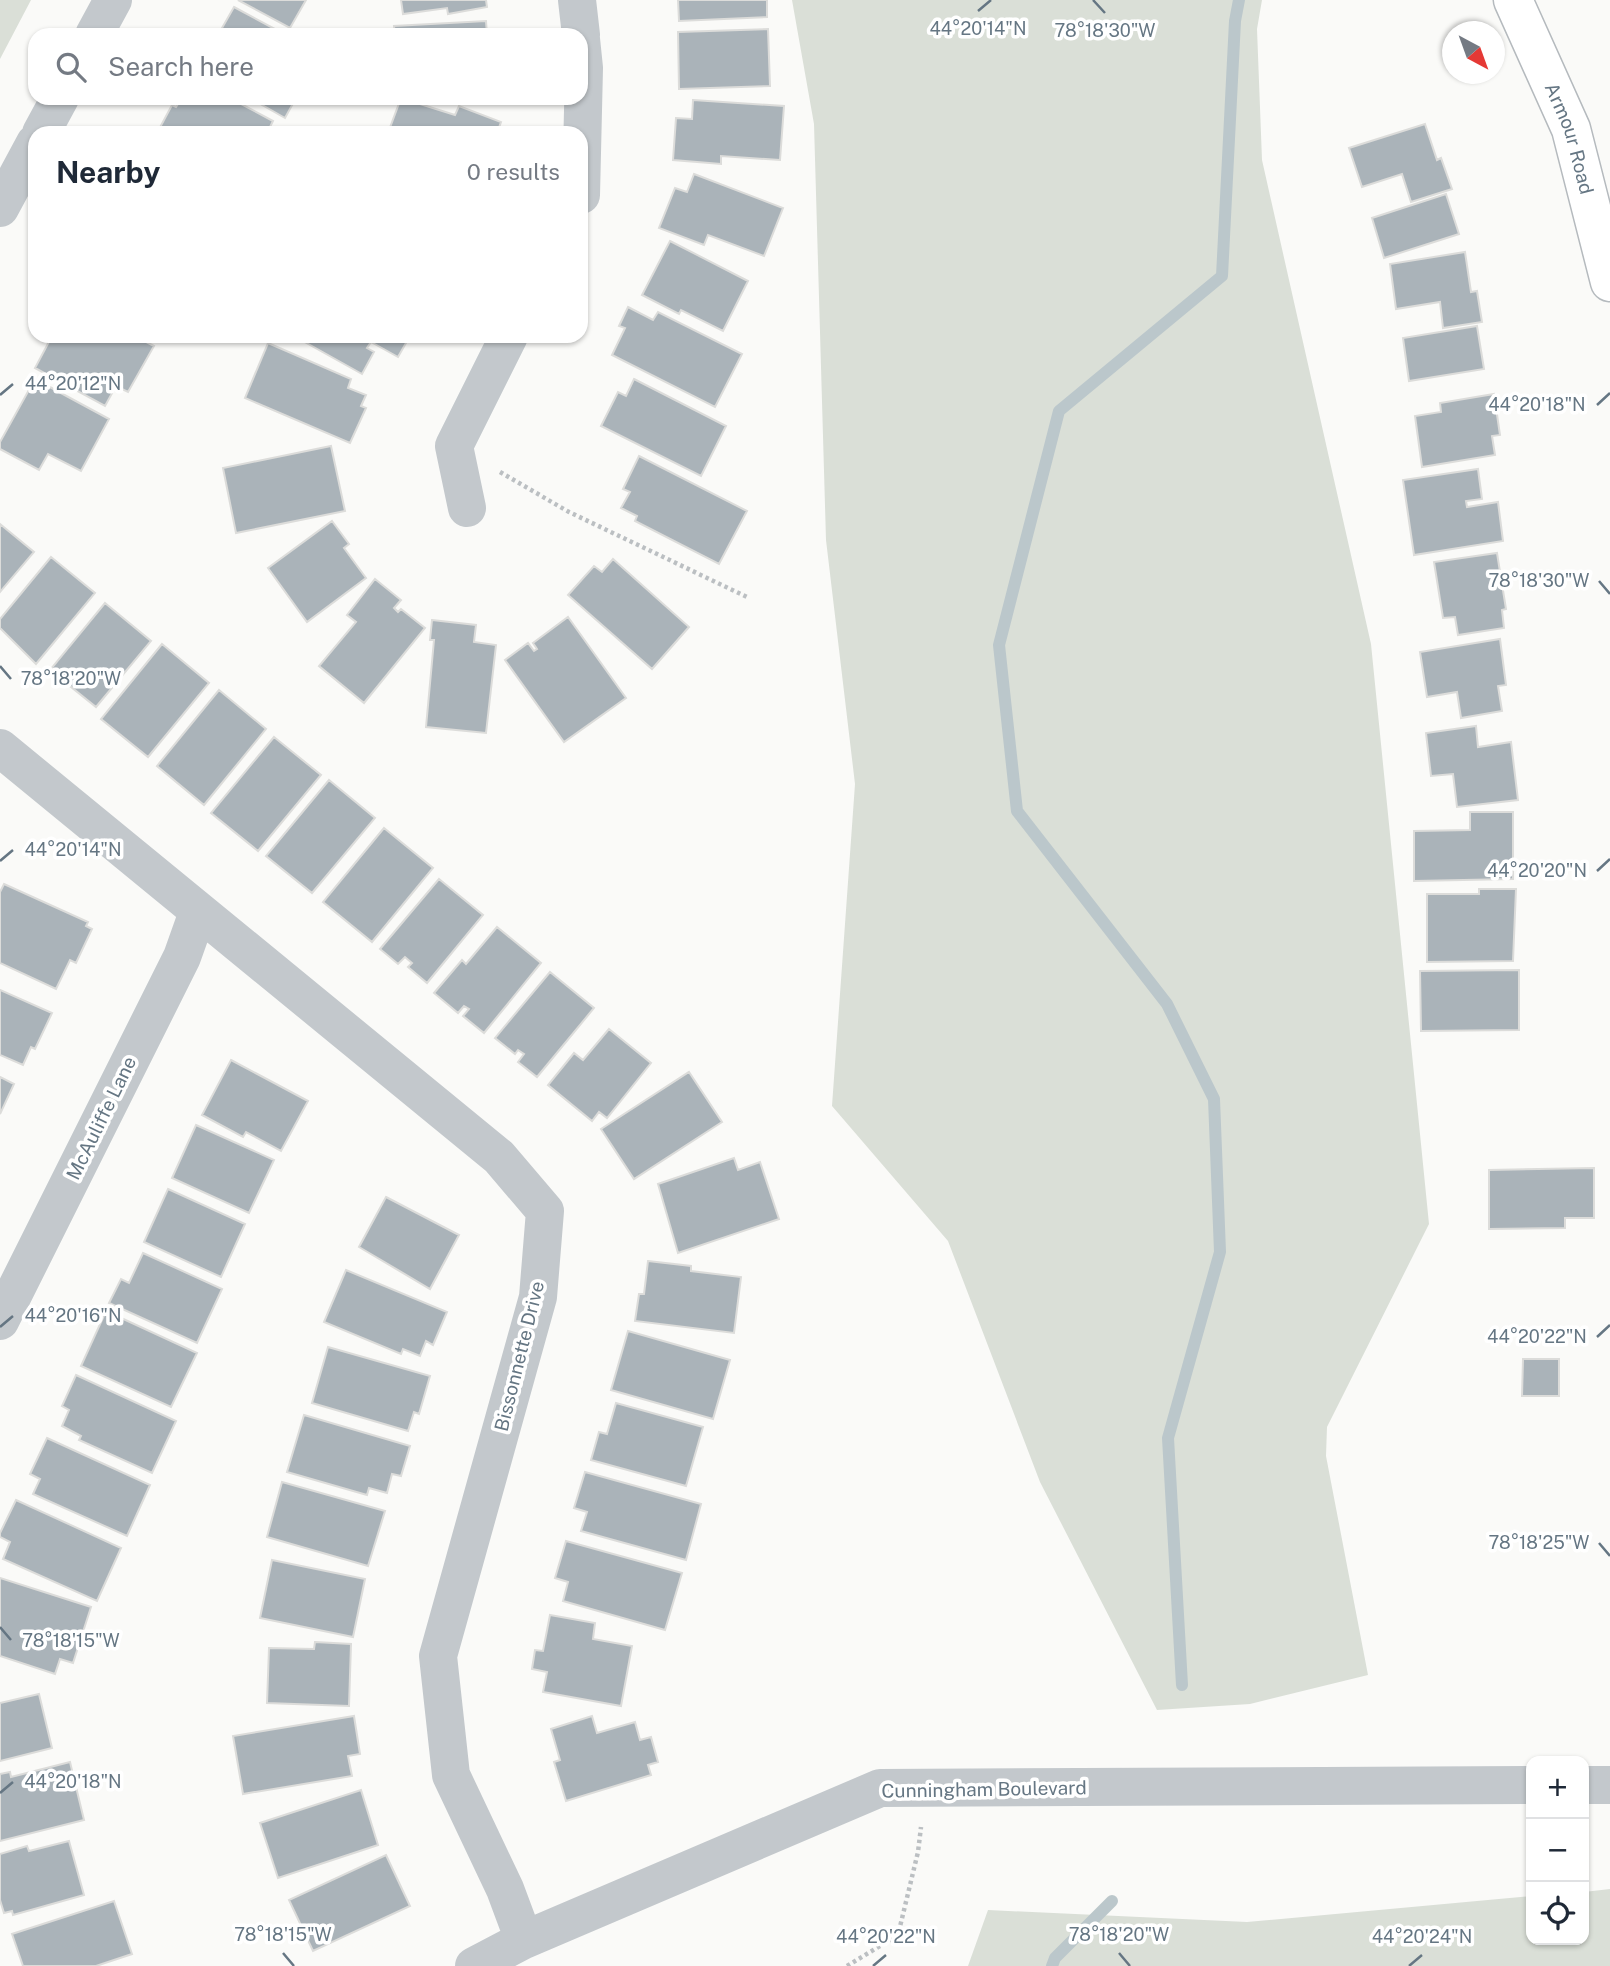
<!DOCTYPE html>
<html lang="en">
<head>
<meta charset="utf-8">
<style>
	:root { --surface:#fff; --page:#f2f2f3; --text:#1f2937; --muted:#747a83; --line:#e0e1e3 }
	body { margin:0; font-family:"Public Sans",sans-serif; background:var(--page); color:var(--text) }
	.controls { position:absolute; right:21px; bottom:21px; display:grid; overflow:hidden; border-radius:14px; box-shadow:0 2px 5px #0004 }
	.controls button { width:63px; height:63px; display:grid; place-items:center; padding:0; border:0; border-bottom:2px solid var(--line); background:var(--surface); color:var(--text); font:35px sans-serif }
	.compass { position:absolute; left:1442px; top:21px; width:63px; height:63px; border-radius:50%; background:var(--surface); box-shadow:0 2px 5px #0004; rotate:139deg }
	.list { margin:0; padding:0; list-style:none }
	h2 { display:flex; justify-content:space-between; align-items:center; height:91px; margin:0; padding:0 28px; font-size:30px }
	h2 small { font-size:23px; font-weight:400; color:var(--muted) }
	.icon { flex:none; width:38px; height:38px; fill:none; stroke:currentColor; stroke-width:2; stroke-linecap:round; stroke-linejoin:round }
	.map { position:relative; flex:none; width:1610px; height:1966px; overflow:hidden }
	.search { position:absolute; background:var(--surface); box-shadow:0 2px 5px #0004; left:28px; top:28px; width:560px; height:77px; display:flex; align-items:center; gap:18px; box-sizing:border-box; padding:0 24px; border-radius:21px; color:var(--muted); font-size:26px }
	.panel { position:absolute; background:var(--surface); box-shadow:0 2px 5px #0004; left:28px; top:126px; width:560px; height:217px; border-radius:21px }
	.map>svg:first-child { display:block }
	.green { fill:#dadfd7 }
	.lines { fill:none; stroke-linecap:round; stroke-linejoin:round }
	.stream { stroke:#bbc7cb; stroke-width:12 }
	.building { fill:#aab3b9; stroke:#dcdcda; stroke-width:2 }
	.major-casing { stroke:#b5babe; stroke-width:41 }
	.path { stroke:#bbbfc2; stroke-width:4.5; stroke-dasharray:3.5 3.5; stroke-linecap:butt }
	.minor { stroke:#c3c8cc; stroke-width:38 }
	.major { stroke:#fff; stroke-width:38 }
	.ticks { fill:none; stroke:#657683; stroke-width:2.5 }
	.labels { text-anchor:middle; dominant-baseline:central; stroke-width:7; stroke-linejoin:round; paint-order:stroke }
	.street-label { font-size:19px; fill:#657683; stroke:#fff }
	.ticks-label { font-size:18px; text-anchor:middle; fill:#657683; stroke:#fff; stroke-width:7; stroke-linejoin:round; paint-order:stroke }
</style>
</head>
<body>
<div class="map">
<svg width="1610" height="1966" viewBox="0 0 1610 1966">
	<rect width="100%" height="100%" fill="#fafaf8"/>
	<!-- green -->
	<path class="green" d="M0,0H31L0,59Z
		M792,0H1262L1257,29L1262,160L1371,644L1429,1224L1327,1427L1326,1456L1368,1675L1250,1704L1157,1710L1040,1482L948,1241L832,1106L855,784L826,540L814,124Z
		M1610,1889V1966H968L988,1910L1247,1922L1531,1896V1940H1584V1892Z"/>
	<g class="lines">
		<!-- stream -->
		<path class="stream" d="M1182,1685L1168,1438L1220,1252L1214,1099L1167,1004L1017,811L999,645L1059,411L1222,276L1235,21L1239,0
			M1052,1966L1055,1958L1112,1901"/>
	</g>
	<!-- building -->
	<path class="building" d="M238,0H306L290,28Z
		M401,0H486L487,7L448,14L447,8L403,14Z
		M678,0H767V17L679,21Z
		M234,7L286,35H218Z
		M486,21L487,35H395L394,26Z
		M768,29L770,86L679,89L678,32Z
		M182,98H230L273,121L267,133H157L172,105L176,107Z
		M250,98H296L285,118Z
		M401,98L455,115L459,106L501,122L497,133H388Z
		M693,100L784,106L780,160L721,156V164L673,160L676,118L692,119Z
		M1425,124L1437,160L1441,158L1452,189L1411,202L1402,174L1362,187L1349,148Z
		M694,174L783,208L764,256L708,235L704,245L659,228L675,188L687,192Z
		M1446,194L1459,234L1384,258L1372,218Z
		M670,241L748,281L723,331L681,310L679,314L642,295Z
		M1465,252L1471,292L1477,291L1482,322L1443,328L1440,302L1396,309L1390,264Z
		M628,307L653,320L658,312L742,354L715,407L612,355L625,328L619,326Z
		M1477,326L1484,369L1409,381L1403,338Z
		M52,336H135L154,346L128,392L116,386L105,406L35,368Z
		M294,336H410L398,357L371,342L367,348L374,352L362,374Z
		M268,343L351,379L348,388L366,395L361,406L366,408L350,443L245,398Z
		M35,379L109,419L81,471L48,454L39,470L0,449V442Z
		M634,379L726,426L701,476L601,426L618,392L626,396Z
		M1494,394L1500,435L1492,436L1495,455L1422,467L1415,416L1441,412L1440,403Z
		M331,446L345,511L236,533L223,468Z
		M639,456L747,511L719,564L635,521L637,516L621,508L630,492L623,489Z
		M1478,469L1482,499L1466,501L1467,507L1498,502L1503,541L1414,555L1403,480Z
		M332,521L349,544L344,548L366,578L307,622L268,568Z
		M0,524L34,552L0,592Z
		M1497,553L1506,609L1502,610L1504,628L1458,635L1455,617L1443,618L1434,562Z
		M51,557L95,593L36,664L0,628V619Z
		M613,559L689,627L652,669L568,595L594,566L602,572Z
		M375,579L401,600L394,608L398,612L401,609L425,628L364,703L319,666L356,622L347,615Z
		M105,603L151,641L96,707L50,670Z
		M568,617L626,698L564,742L505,660L528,643L534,651L537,649L533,643Z
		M432,620L476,625L474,642L496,645L486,733L426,727L434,640H430Z
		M1500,639L1506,685L1498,686L1502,711L1461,718L1457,692L1427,697L1420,652Z
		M162,644L209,683L148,757L101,719Z
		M219,690L266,729L204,805L157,766Z
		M1476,726L1478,747L1511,742L1518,800L1457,807L1453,774L1431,776L1426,733Z
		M274,737L321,775L258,851L211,813Z
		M329,780L375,818L312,893L266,856Z
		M1470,812H1513V879L1414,881V831L1470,830Z
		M384,828L433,868L372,942L323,902Z
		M439,879L483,915L427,983L408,967L412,963L405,957L398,964L380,949Z
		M4,884L88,922L86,926L92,929L76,963L70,960L56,989L0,963V892Z
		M1479,889H1516L1513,961L1427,962V894H1479Z
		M497,927L541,963L484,1033L463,1016L469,1009L464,1006L458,1013L434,993L462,960L466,964Z
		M1519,970V1030L1421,1031L1420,971Z
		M550,972L594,1008L537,1077L518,1062L524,1054L518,1050L515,1054L495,1038Z
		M0,990L52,1013L35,1049L31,1047L23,1065L0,1055Z
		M609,1029L651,1063L607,1118L599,1112L592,1121L548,1085L574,1053L583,1060Z
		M231,1060L308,1101L281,1151L246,1132L243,1137L202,1115Z
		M689,1072L722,1122L634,1179L601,1129Z
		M0,1077L14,1084L0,1114Z
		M196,1125L274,1160L249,1213L172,1178Z
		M734,1158L738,1170L760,1162L779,1219L678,1253L658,1184Z
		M1594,1168V1218H1565V1228L1489,1229V1170Z
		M168,1189L245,1224L221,1277L144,1242Z
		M386,1197L459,1235L430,1289L359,1247Z
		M143,1253L222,1289L197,1343L109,1303L121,1279L129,1283Z
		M648,1261L691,1266V1271L741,1277L734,1333L635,1321L639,1294H644Z
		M346,1270L447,1312L433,1345L426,1341L420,1356L403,1349L401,1354L324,1322Z
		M106,1311L197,1353L171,1407L81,1366Z
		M628,1331L730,1360L713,1419L611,1390Z
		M328,1347L430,1376L419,1414L414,1412L408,1431L312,1403Z
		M1523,1359H1559V1396H1522Z
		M76,1375L176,1421L152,1473L79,1440L81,1436L62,1426L69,1410L62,1406Z
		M616,1403L703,1427L686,1486L591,1460L599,1432L607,1434Z
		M304,1415L410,1446L401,1476L392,1474L387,1493L369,1488L367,1495L287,1472Z
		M47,1438L150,1485L127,1536L33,1494L40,1479L30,1474Z
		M585,1472L701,1504L686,1560L581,1531L587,1512L574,1508Z
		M282,1482L385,1511L368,1566L267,1537Z
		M16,1500L121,1548L97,1601L3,1559L10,1542L0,1537V1533Z
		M566,1541L682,1573L665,1630L563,1601L568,1582L555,1578Z
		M272,1560L365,1579L353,1637L260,1618Z
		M0,1578L91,1607L73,1663L60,1659L55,1674L0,1656Z
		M550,1615L595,1623L593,1639L632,1646L621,1706L543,1692L547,1672L532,1669L535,1650L543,1651Z
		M315,1642L351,1644L349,1706L267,1703L269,1648L314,1649Z
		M39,1694L52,1748L0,1761V1703Z
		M354,1716L360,1754L348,1756L352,1776L243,1794L233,1736Z
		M592,1716L597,1733L635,1722L640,1740L651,1737L658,1762L648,1765L651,1775L566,1801L554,1762L560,1760L551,1729Z
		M70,1762L84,1820L0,1841V1774L10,1772L11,1777Z
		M361,1790L378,1845L278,1878L260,1823Z
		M69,1841L84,1895L13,1915L12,1911L4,1913L0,1900V1854L27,1846L29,1851Z
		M386,1855L410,1906L313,1951L289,1900Z
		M114,1901L132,1954L96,1966H23L12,1934Z"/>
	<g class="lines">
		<defs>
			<g id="major">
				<path id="s1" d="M1513,0L1571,129L1610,282"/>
			</g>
		</defs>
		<!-- major casing -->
		<use href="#major" class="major-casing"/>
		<!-- path -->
		<path class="path" d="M500,472L569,512L747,597
			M847,1966L898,1935L918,1852L921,1827"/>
		<!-- minor -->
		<path class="minor" d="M577,0L581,35
			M94,35L113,0
			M581,39L584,68L581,195
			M41,133L60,98
			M0,208L35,143
			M467,508L454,446L509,336
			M0,748L499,1157L545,1211L538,1297L438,1656L451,1775L505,1889L524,1940
			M0,1321L182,957L198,912
			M1584,1785H1610
			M474,1966L524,1940L880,1788L1531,1785"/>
		<!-- major -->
		<use href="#major" class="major"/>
	</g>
	<!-- ticks -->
	<path class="ticks" d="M1093,0L1105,13M978,11L991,0M0,395L13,384M1597,405L1610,393M1599,581L1610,594M0,666L11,679M0,861L13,850M1597,871L1610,859M0,1327L13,1316M1597,1337L1610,1325M1599,1543L1610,1556M0,1627L11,1640M0,1793L13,1782M283,1953L294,1966M1119,1953L1130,1966M873,1966L886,1955M1409,1966L1422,1955"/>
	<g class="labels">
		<!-- street labels -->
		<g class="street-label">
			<text stroke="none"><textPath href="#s1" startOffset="150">Armour Road</textPath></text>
			<text transform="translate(101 1118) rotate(-64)">McAuliffe Lane</text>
			<text transform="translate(519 1356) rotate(-76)">Bissonnette Drive</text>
			<text transform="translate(984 1789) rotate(-1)">Cunningham Boulevard</text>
		</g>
	</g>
	<g class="ticks-label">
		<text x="978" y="35">44°20'14"N</text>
		<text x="1105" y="37">78°18'30"W</text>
		<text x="73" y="390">44°20'12"N</text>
		<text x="1537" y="411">44°20'18"N</text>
		<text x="1539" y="587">78°18'30"W</text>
		<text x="71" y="685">78°18'20"W</text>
		<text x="73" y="856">44°20'14"N</text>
		<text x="1537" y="877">44°20'20"N</text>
		<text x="73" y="1322">44°20'16"N</text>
		<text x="1537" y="1343">44°20'22"N</text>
		<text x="1539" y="1549">78°18'25"W</text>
		<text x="71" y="1647">78°18'15"W</text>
		<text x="73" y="1788">44°20'18"N</text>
		<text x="283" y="1941">78°18'15"W</text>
		<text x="1119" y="1941">78°18'20"W</text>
		<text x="886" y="1943">44°20'22"N</text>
		<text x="1422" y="1943">44°20'24"N</text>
	</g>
</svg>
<div class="controls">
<button>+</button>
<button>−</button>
<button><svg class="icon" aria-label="locate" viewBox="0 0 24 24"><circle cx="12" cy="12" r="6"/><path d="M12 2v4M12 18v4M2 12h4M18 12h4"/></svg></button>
</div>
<svg class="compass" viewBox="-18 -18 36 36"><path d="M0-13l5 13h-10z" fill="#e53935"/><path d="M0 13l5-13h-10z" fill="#747a83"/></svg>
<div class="search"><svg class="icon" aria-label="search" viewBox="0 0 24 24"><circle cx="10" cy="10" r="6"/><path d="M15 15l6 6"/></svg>Search here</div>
<section class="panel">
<h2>Nearby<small>0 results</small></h2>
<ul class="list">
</ul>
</section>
</div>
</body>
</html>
